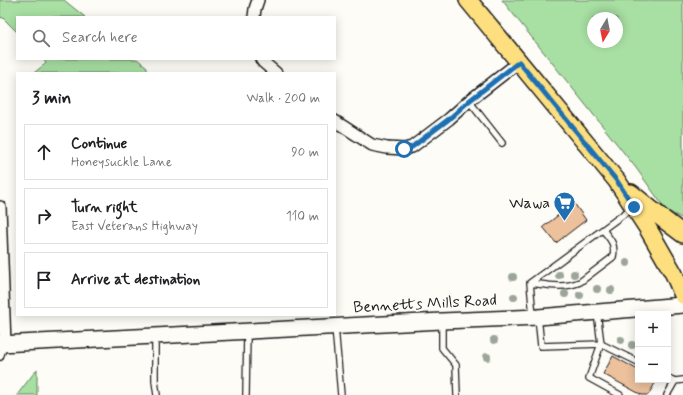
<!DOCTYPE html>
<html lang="en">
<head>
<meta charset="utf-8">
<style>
	:root { --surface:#fff; --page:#f2f2f2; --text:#202124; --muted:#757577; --line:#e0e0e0 }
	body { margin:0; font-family:Mynerve,sans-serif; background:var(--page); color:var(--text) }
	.controls { position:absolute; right:12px; bottom:12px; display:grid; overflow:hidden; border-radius:0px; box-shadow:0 2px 10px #0003 }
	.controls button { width:36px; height:36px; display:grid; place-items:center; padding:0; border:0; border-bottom:1px solid var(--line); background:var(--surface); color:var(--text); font:20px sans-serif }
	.compass { position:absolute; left:587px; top:12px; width:36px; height:36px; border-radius:50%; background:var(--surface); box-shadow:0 2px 10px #0003; rotate:190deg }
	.stop { position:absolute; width:12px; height:12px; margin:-9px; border:3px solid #1f6fb2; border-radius:50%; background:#fff }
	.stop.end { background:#1f6fb2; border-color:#fff; box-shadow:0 1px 4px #0008 }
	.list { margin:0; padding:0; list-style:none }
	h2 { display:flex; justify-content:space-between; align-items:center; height:52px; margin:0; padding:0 16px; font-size:17px }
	h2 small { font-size:13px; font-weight:400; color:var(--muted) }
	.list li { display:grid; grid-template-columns:26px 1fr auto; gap:12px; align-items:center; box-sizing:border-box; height:56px; margin:0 8px 8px; padding:0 8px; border:1px solid var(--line); border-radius:0px }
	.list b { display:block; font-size:15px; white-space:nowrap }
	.list p { margin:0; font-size:13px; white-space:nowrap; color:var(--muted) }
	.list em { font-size:13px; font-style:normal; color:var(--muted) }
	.icon { flex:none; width:22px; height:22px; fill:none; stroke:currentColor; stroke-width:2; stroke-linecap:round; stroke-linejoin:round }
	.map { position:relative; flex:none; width:683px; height:395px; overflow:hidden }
	.search { position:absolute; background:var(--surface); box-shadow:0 2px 10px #0003; left:16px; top:16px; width:320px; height:44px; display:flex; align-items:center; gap:10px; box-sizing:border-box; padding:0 14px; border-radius:0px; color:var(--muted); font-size:15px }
	.panel { position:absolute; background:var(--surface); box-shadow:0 2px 10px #0003; left:16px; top:72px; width:320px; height:244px; border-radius:0px }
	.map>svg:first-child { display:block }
	.green { fill:#a8dfa2; stroke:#627e5f; fill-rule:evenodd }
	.building { fill:#ecc19c; stroke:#1c1c1c }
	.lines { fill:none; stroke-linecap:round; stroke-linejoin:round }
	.service-casing { stroke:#1c1c1c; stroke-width:8 }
	.minor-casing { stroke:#1c1c1c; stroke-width:14 }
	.secondary-casing { stroke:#1c1c1c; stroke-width:18 }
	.primary-casing { stroke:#1c1c1c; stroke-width:20 }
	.service { stroke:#fdfcf7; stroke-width:5.5 }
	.minor { stroke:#fdfcf7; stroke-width:11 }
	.secondary { stroke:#fdfcf7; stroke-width:15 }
	.primary { stroke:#fddf80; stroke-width:17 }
	.tree { fill:#9ca698 }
	.route { stroke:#1f6fb2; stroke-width:5 }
	.labels { text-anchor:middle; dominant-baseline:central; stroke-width:4; stroke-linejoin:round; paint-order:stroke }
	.poi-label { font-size:16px; fill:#1c1c1c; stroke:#fdfcf7; text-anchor:end }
	.street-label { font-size:16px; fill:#1c1c1c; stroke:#fdfcf7 }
</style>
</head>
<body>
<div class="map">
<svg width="683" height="395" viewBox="0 0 683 395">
	<rect width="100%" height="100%" fill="#fdfcf7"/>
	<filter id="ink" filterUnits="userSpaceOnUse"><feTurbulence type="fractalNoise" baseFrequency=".025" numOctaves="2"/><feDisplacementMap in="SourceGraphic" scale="8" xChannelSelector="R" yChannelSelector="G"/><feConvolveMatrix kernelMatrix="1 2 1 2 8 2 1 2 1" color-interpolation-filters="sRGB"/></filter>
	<g filter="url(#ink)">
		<!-- green -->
		<path class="green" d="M0,0H64L85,17H17V32L2,17L0,19Z
			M502,0H683V219L666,210L636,168ZM593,18H617V42H593Z
			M43,59H137L147,67V73H34L46,63Z
			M37,369V395H17Z"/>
		<!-- building -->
		<path class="building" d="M574,203L586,220L556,243L543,227Z
			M613,356L638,370V380H657L648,395H642L603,374Z"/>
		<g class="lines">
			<defs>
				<path id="service" d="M469,101L502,143
					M530,283C547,285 564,289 580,282L613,257C616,244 610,239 603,230
					M597,312L601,344L638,362
					M533,316L530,283L632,208
					M538,317L541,346L601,344L589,378L620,395
					M442,321V348L456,365L457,395
					M335,327L341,395
					M155,337V381L157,395
					M0,357L5,344
					M668,378L675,381L683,380
					M246,395L247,332
					M667,395L675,381"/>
				<path id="minor" d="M254,17L255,9L258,0
					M261,59L263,62L276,73
					M335,121L372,145L387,148L404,149L412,147L449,119L469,101L519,62
					M0,207L5,344"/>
				<path id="secondary" d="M0,344L442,321L538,317L683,305"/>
				<path id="primary" d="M468,0L617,181L647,227L674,274L683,295
					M631,193L663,219L683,234"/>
			</defs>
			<!-- service casing -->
			<use href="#service" class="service-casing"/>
			<!-- minor casing -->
			<use href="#minor" class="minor-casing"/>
			<!-- secondary casing -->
			<use href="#secondary" class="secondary-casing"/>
			<!-- primary casing -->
			<use href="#primary" class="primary-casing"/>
			<!-- service -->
			<use href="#service" class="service"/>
			<!-- minor -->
			<use href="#minor" class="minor"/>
			<!-- secondary -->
			<use href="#secondary" class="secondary"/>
			<!-- primary -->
			<use href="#primary" class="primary"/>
		</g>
		<!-- trees -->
		<g class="tree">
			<circle cx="627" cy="263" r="4"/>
			<circle cx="574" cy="274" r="4"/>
			<circle cx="559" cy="275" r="4"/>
			<circle cx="513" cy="277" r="4"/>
			<circle cx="597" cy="289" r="4"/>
			<circle cx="611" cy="290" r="4"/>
			<circle cx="565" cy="294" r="4"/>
			<circle cx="580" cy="295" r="4"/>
			<circle cx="514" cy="297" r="4"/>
			<circle cx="494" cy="340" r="4"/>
			<circle cx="621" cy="340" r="4"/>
			<circle cx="632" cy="345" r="4"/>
			<circle cx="487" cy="357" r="4"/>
		</g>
	</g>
	<g class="lines" filter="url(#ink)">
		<!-- route -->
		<path class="route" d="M404,149L412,147L449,119L469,101L519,62L617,181L634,207"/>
	</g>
	<!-- icons -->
	<defs>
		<symbol id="supermarket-pin" viewBox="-11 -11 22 30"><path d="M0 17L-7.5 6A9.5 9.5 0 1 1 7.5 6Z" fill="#1f6fb2" stroke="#fdfcf7"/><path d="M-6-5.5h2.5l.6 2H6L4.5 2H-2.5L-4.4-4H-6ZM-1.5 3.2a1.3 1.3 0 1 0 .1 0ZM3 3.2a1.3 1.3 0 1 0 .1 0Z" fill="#fff"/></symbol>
	</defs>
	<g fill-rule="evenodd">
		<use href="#supermarket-pin" x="552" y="190" width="25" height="34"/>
	</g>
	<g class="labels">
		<!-- poi labels -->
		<g class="poi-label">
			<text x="550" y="203">Wawa</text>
		</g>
		<!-- street labels -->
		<g class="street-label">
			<text transform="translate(425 304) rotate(-3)">Bennetts Mills Road</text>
		</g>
	</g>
</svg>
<div class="controls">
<button>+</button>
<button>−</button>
</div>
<svg class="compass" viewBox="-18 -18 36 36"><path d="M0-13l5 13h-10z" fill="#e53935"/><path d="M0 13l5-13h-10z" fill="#757577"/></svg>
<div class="stop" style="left:404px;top:149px"></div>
<div class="stop end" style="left:634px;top:207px"></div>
<div class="search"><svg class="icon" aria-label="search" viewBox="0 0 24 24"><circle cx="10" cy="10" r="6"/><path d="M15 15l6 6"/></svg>Search here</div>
<section class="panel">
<h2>3 min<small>Walk · 200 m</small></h2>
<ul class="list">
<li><svg class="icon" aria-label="ahead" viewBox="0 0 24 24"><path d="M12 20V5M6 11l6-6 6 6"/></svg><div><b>Continue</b><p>Honeysuckle Lane</p></div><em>90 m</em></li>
<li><svg class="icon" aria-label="right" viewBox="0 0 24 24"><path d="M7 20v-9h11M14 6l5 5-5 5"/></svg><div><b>Turn right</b><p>East Veterans Highway</p></div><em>110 m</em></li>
<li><svg class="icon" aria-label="arrive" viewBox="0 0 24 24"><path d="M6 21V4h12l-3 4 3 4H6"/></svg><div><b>Arrive at destination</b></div></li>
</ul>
</section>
</div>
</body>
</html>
